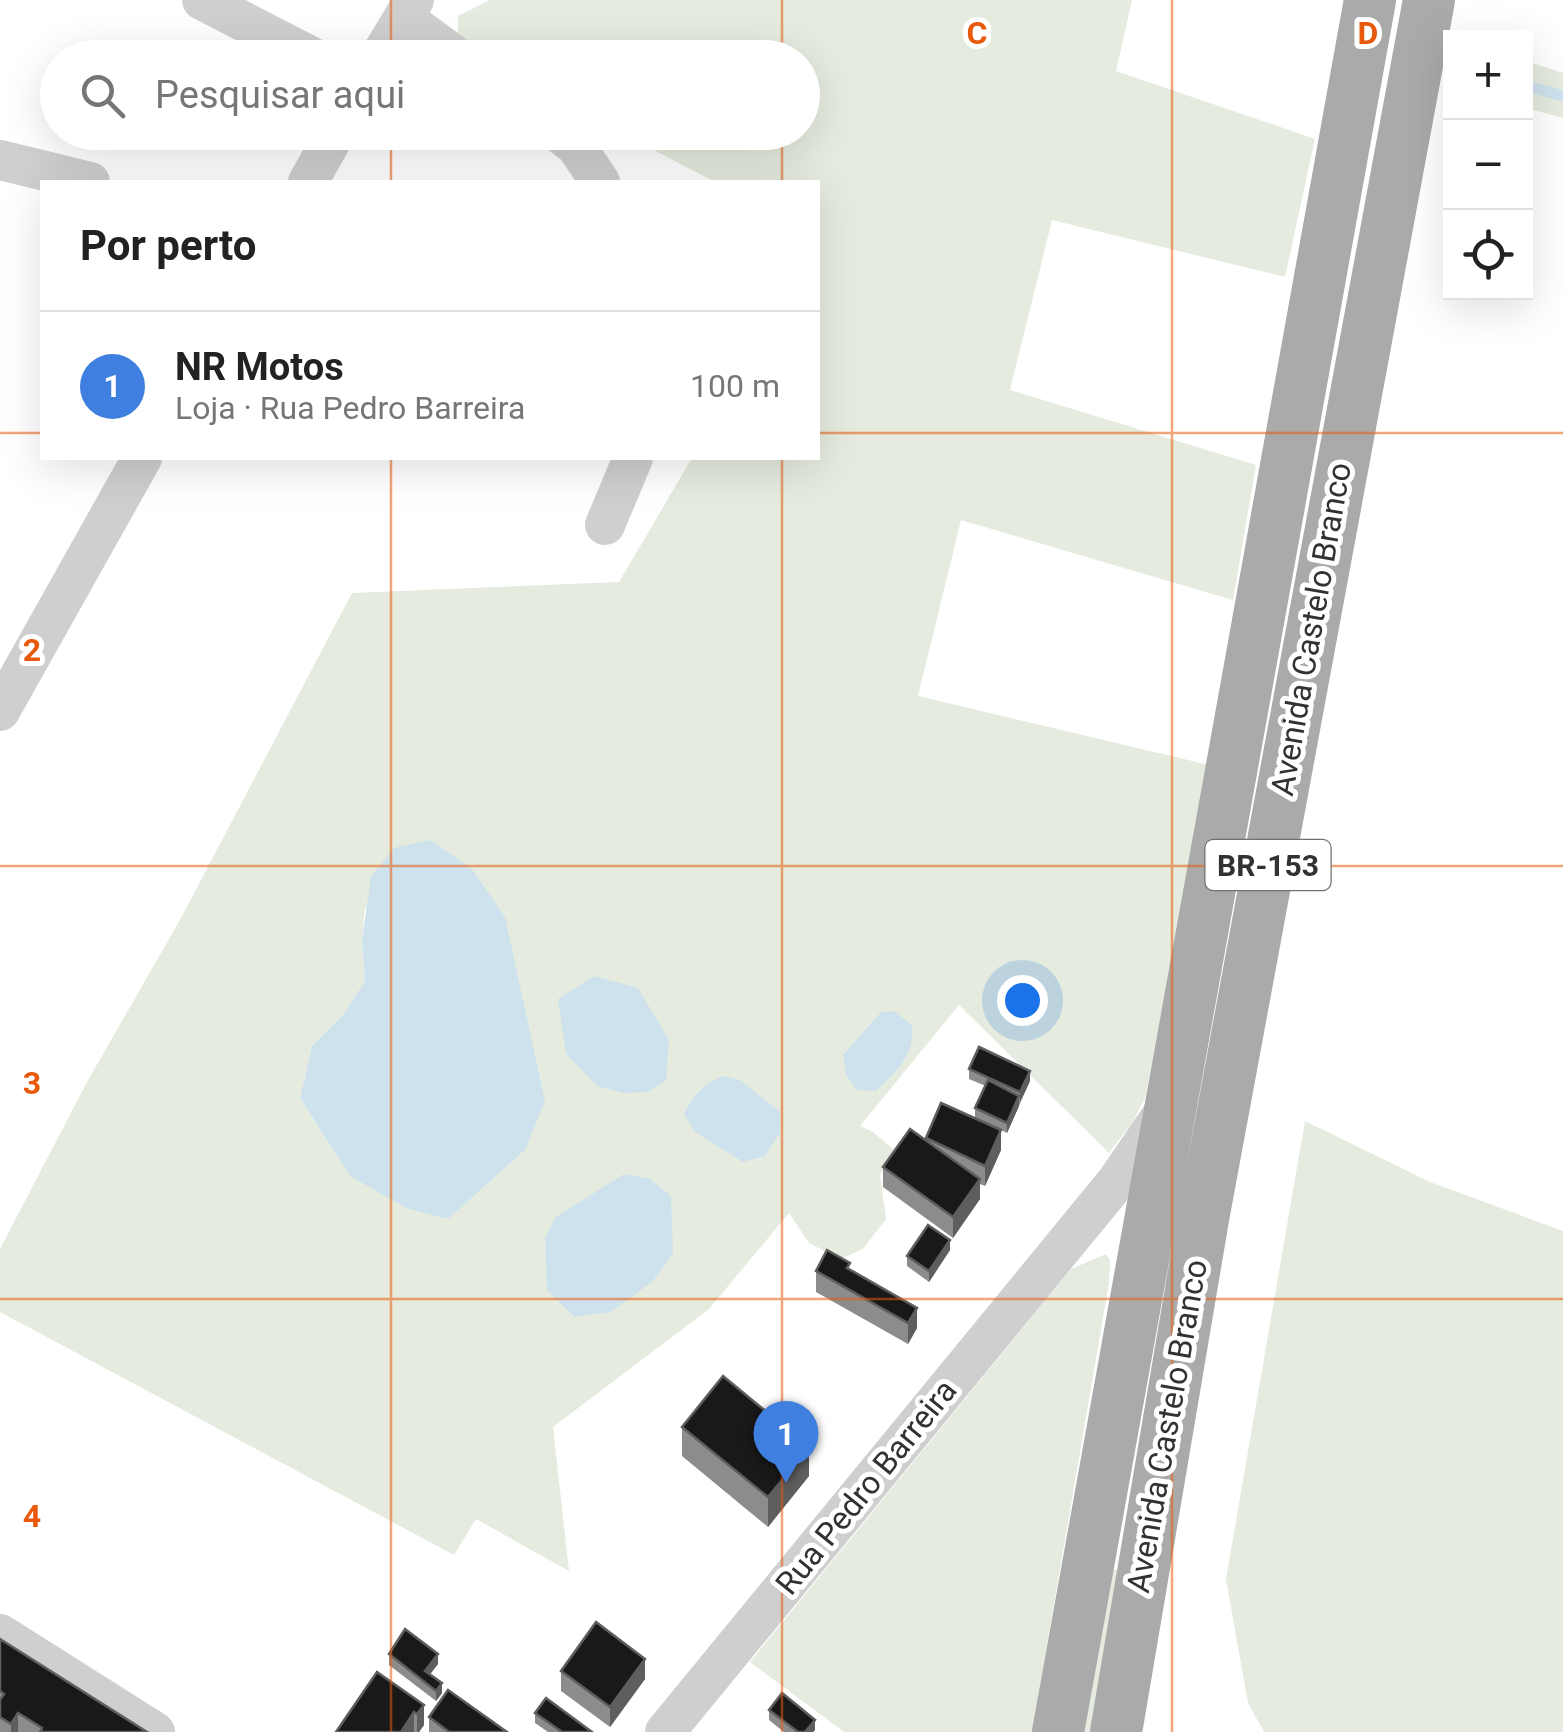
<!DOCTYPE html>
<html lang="pt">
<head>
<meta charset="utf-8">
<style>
	:root { --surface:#fff; --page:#f6f6f6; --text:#222; --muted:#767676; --line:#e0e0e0; --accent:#e53849 }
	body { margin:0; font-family:Roboto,sans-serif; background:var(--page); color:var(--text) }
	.controls { position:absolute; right:30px; top:30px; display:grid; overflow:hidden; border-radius:0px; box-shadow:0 10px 40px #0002 }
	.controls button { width:90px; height:90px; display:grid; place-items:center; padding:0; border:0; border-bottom:2px solid var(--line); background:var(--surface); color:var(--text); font:50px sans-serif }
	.you { position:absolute; left:1022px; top:1000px; width:35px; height:35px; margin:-25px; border:8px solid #fff; border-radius:50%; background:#1a73e8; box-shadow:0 0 0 15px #1a73e833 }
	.badge { display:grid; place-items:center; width:65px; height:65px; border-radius:50%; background:var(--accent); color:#fff; font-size:32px; font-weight:700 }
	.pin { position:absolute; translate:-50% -82px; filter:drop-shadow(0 2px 5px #0008) }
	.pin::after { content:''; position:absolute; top:52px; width:35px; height:30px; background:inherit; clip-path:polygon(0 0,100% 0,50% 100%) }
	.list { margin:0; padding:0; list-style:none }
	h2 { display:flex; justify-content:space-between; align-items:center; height:130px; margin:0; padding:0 40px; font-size:42px }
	h2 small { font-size:32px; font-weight:400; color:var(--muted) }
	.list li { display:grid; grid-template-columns:65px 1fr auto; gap:30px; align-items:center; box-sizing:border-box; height:150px; padding:0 40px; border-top:2px solid var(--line) }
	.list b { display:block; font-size:38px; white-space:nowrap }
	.list p { margin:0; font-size:32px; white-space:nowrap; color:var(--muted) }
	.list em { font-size:32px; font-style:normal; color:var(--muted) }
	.icon { flex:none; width:55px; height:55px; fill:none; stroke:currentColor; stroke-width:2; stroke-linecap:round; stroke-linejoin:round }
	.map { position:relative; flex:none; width:1563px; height:1732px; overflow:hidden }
	.search { position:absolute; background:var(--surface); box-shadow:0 10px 40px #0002; left:40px; top:40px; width:780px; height:110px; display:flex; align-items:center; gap:25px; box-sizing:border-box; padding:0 35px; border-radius:55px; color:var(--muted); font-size:38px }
	.panel { position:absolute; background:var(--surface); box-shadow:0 10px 40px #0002; left:40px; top:180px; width:780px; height:280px; border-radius:0px }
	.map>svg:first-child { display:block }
	.green { fill:#e5ebde; fill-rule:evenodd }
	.water { fill:#cee2ed }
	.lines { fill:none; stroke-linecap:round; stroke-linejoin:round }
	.stream { stroke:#cee2ed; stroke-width:11 }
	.minor { stroke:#cfcfcf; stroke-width:40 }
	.major { stroke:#aaa; stroke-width:52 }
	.wall { fill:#8c8c8c }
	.shaded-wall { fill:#5e5e5e }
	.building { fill:#191919; stroke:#5e5e5e; stroke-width:2.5 }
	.grid { fill:none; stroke:#e8590c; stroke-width:2.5; stroke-opacity:0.55 }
	.labels { text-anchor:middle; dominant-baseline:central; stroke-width:10; stroke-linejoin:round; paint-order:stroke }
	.shield { fill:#fff; stroke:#707070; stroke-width:2.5 }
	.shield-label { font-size:30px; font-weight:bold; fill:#323232 }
	.street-label { font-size:32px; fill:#323232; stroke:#fff }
	.grid-label { font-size:32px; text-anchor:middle; font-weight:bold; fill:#e8590c; stroke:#fff; stroke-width:10; stroke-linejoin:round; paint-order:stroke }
</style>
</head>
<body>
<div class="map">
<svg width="1563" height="1732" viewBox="0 0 1563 1732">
	<rect width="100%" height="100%" fill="#fff"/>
	<!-- green -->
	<path class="green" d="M490,0H1132L1116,71L1315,139L1285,277L1052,220L1010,390L1256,465L1233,600L961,520L918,696L1209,765L1145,1098L1132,1123L1109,1153L959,1005L860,1126L873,1132L894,1150L880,1175L886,1219L863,1249L840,1259L809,1243L789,1213L709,1309L553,1427L569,1571L476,1519L454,1555L0,1312V1249L87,1082L181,918L352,593L619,582L692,458H818V182H715L621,133L802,132V58L479,57L458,46V16ZM365,907L525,1150L448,1219L350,1176L300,1098L312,1046L342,1016L365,981L362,939ZM545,1238L574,1317L548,1290Z
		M1526,61L1563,73V118L1526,108Z
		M1305,1121L1430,1182L1563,1231V1732H1264L1248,1703L1226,1579Z
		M1106,1254L1110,1260L1109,1283L1032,1732H844L750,1662L1071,1269Z
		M1111,1569L1124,1571L1095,1732H1079Z"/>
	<!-- water -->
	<path class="water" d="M430,840L472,869L505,917L545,1101L525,1150L448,1219L406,1208L350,1176L300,1098L312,1046L342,1016L365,981L362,939L371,877L394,848Z
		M594,976L638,988L669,1040L666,1080L648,1092L624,1093L597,1086L566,1054L558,999Z
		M894,1011L912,1025C916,1055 896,1072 876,1091L857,1090L846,1075L843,1055L881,1012Z
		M725,1076L740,1080L780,1112V1133L765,1156L743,1162L695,1132L684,1114C695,1094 703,1083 725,1076Z
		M624,1174L650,1179L671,1196L673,1253L653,1281L611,1312L574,1317L547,1290L545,1238L556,1217Z"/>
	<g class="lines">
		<!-- stream -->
		<path class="stream" d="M1526,86L1563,96"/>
		<!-- minor -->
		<path class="minor" d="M202,0L314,58
			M404,18L458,58
			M379,58L414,0
			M558,132L576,146L600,182
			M0,160L90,182
			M308,182L336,132
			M605,525L633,458
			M0,711L142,458
			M0,1634L155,1732
			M665,1732L1117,1181L1164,1112"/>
		<!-- major -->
		<path class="major" d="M1058,1732L1370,0
			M1116,1732L1203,1219L1429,0"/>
	</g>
	<!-- wall -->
	<path class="wall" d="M969,1069L1030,1081L1007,1133L1001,1130V1150L985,1186L980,1184V1199L953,1238L883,1187V1167L926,1140V1138L975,1118V1108L986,1086L969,1079Z
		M950,1250L929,1282L907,1266V1256Z
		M850,1270L917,1328L908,1344L816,1292V1271Z
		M682,1427L809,1476L768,1527L682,1456Z
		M0,1639L147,1732H0Z
		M389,1654L438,1664L430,1674L442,1693L436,1701L389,1665Z
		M561,1671L645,1679L610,1727L561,1691Z
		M424,1705V1725L419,1732H336Z
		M769,1710L815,1730L813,1732H784L769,1720Z
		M535,1713L592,1732H548L535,1723Z
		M429,1717L507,1732H429Z"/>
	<!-- shaded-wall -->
	<path class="shaded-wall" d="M1030,1071V1081L1020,1102V1092Z
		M1019,1096V1106L1007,1133V1123Z
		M1001,1130V1150L985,1186V1166Z
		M980,1179V1199L953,1238V1217Z
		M950,1240V1250L929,1282V1271Z
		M917,1308V1328L908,1344V1323Z
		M809,1447V1476L768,1527V1497Z
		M438,1654V1664L425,1681V1671Z
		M645,1659V1679L610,1727V1707Z
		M442,1683V1693L436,1701V1691Z
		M424,1705V1725L419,1732H417V1714Z
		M414,1712V1732H401Z
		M18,1713V1732H11V1724Z
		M815,1720V1730L813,1732H805Z"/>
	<!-- building -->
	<path class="building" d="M979,1047L1030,1071L1020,1092L969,1069Z
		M988,1080L1019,1096L1007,1123L975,1108Z
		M941,1103L1001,1130L985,1166L926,1138Z
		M910,1129L980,1179L953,1217L883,1167Z
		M928,1225L950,1240L929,1271L907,1256Z
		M827,1250L850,1263L847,1268L917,1308L908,1323L816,1271Z
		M723,1376L809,1447L768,1497L682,1427Z
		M596,1622L645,1659L610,1707L561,1671Z
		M405,1629L438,1654L425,1671L442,1683L436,1691L389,1654Z
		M0,1639L147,1732H40L42,1728L18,1713L11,1724L0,1717V1700L4,1694L0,1691Z
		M377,1672L424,1705L417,1714L414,1712L401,1732H336Z
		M448,1690L507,1732H449L429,1717Z
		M782,1693L815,1720L805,1732H798L769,1710Z
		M546,1698L592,1732H562L535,1713Z"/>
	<!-- grid -->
	<path class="grid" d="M391,0V58M782,0V58M1172,0V1732M391,132V182M782,132V182M0,433H42M818,433H1563M391,458V1732M782,458V1732M0,866H1563M0,1299H1563"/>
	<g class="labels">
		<!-- shield labels -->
		<rect class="shield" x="1205.5" y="840" width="125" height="50" rx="8"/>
		<g class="shield-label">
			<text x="1268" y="865">BR-153</text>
		</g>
		<!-- street labels -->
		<g class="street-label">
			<text transform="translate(1311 629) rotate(-80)">Avenida Castelo Branco</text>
			<text transform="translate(1167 1426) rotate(-80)">Avenida Castelo Branco</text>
			<text transform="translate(866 1487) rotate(-51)">Rua Pedro Barreira</text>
		</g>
	</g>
	<g class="grid-label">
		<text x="977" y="44">C</text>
		<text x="1368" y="44">D</text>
		<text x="32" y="661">2</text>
		<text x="32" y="1094">3</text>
		<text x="32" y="1527">4</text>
	</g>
</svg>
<div class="controls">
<button>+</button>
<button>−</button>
<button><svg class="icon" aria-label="locate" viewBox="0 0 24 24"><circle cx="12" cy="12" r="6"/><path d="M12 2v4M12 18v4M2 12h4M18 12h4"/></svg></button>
</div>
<div class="you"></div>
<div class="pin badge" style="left:786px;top:1483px;background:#3f7fe0">1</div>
<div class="search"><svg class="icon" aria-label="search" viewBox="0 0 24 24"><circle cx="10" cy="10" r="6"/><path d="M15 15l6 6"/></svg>Pesquisar aqui</div>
<section class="panel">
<h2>Por perto<small></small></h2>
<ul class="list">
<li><span class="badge" style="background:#3f7fe0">1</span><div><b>NR Motos</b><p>Loja · Rua Pedro Barreira</p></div><em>100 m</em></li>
</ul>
</section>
</div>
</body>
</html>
